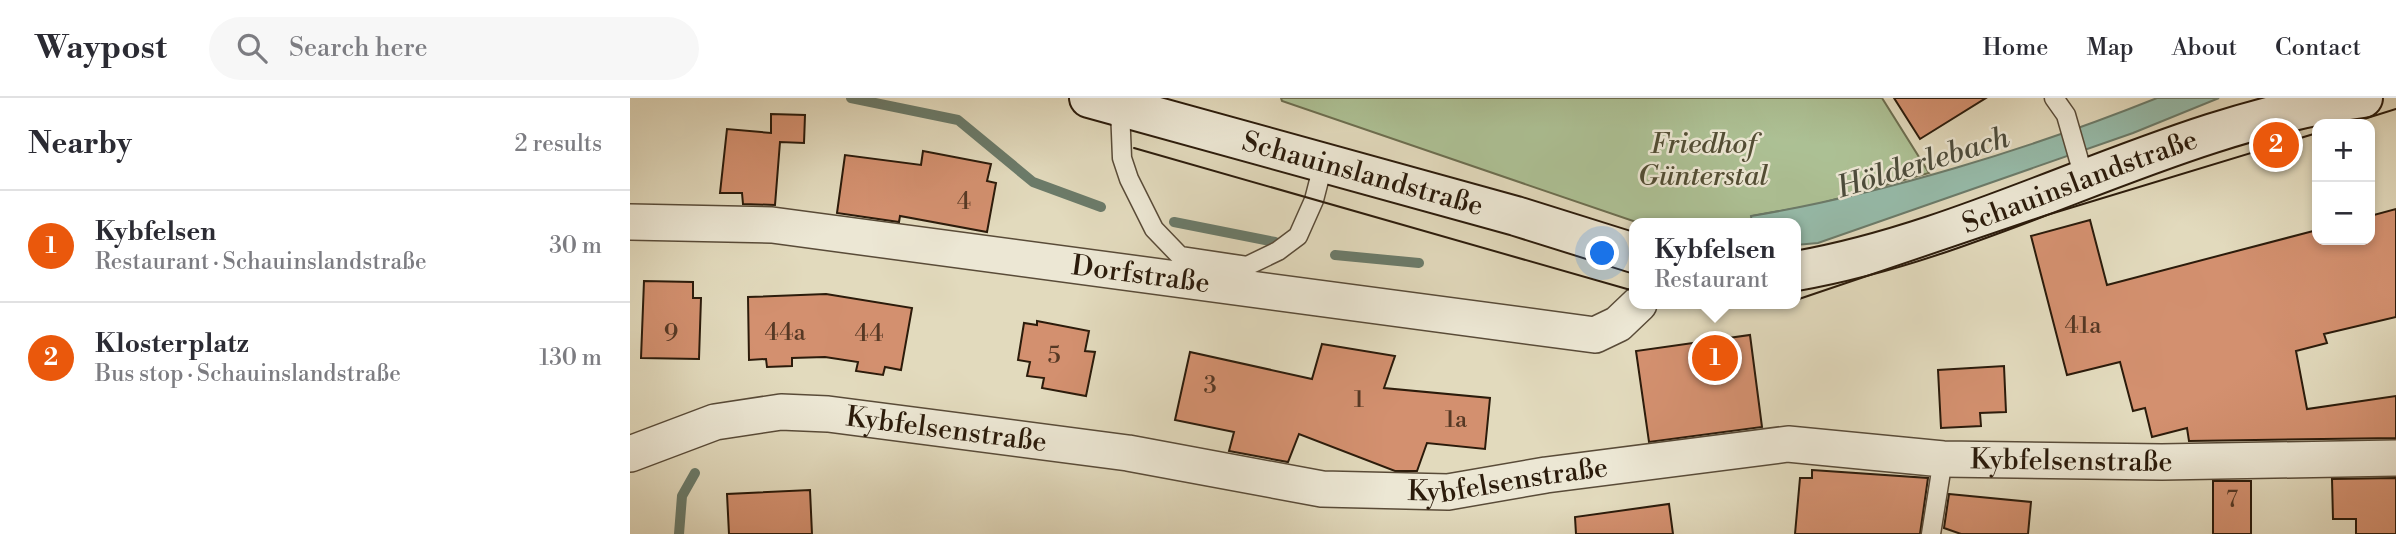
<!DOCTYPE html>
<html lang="en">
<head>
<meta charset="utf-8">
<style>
	:root { --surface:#fff; --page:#f7f7f7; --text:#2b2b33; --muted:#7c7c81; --line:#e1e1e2; --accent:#ea580c }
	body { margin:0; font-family:"Libre Bodoni",serif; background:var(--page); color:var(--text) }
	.controls { position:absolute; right:21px; top:21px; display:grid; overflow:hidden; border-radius:14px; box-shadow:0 4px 10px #0003 }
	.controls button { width:63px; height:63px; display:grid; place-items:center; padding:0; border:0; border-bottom:2px solid var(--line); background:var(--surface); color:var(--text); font:35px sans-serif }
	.you { position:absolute; left:973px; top:156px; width:24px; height:24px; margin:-18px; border:5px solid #fff; border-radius:50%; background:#1a73e8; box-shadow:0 0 0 10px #1a73e833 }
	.badge { display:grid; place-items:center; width:46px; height:46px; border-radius:50%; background:var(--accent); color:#fff; font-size:23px; font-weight:700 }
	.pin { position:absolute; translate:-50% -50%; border:4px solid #fff; box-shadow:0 2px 7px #0006 }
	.popup { position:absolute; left:999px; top:120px; width:172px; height:91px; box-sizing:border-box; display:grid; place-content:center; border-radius:14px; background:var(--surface); filter:drop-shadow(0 2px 5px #0005); font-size:23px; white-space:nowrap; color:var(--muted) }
	.popup b { font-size:26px; color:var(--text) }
	.popup::after { content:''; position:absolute; left:50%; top:100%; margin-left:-14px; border:14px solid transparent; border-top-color:var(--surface) }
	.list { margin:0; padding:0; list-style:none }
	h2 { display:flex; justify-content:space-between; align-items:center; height:91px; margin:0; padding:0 28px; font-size:30px }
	h2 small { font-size:23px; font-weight:400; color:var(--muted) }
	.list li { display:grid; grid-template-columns:46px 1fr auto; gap:21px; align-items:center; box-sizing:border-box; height:112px; padding:0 28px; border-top:2px solid var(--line) }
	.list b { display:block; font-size:26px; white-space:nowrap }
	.list p { margin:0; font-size:23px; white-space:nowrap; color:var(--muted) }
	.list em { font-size:23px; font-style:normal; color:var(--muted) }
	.icon { flex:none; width:38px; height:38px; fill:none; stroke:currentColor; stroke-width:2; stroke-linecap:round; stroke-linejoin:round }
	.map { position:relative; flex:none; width:1766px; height:436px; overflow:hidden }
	header { display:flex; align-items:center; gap:42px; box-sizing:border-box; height:98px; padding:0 35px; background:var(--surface); border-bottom:2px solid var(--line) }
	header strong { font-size:33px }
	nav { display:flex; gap:38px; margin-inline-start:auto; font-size:24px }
	.search { width:490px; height:63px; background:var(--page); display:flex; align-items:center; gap:18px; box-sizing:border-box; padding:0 24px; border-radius:38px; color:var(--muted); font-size:26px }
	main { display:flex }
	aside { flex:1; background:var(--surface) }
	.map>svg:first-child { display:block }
	.green { fill:#adc195; stroke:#6c6e50; stroke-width:2 }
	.water { fill:#96bbaa; stroke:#6b7b6a; stroke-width:2 }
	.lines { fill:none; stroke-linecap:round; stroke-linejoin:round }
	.stream { stroke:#6b7b6a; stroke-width:10 }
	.building { fill:#d3906f; stroke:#2b1b0b; stroke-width:2 }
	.service-casing { stroke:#594b38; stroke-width:21 }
	.minor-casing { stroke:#594b38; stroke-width:38 }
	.secondary-casing { stroke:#2b1b0b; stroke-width:42 }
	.service { stroke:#ece7d4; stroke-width:18 }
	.minor { stroke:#ece7d4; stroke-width:35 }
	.secondary { stroke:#ece7d4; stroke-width:38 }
	.tram { stroke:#2b1b0b; stroke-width:2 }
	.labels { text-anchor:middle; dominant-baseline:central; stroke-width:5; stroke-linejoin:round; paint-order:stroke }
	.number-label { font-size:24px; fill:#553824 }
	.park-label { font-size:28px; font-style:italic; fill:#524d34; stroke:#ece7d4 }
	.street-label { font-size:28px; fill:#2b1b0b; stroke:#ece7d4 }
	.water-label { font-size:30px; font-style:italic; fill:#4b4b3b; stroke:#ece7d4 }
</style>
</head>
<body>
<header>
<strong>Waypost</strong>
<div class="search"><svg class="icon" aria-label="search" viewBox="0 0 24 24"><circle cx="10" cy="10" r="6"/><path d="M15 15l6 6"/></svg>Search here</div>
<nav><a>Home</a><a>Map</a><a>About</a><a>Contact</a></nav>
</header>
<main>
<aside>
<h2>Nearby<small>2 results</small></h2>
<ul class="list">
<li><span class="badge">1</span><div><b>Kybfelsen</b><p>Restaurant · Schauinslandstraße</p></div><em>30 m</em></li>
<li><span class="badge">2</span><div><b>Klosterplatz</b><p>Bus stop · Schauinslandstraße</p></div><em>130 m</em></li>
</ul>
</aside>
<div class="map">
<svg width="1766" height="436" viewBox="0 0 1766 436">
	<rect width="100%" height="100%" fill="#e2dabd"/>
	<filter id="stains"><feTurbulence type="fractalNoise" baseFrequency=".00286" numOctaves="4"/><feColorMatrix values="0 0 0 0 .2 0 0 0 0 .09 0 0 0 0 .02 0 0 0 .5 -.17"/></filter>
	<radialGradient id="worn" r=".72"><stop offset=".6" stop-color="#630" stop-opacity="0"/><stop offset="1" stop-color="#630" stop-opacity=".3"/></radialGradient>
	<!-- green -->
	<path class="green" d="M651,0H1252L1299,75L1185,107L1122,118V125H1009L652,3Z"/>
	<!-- water -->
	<path class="water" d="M1527,0H1589L1503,35L1188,145L1166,147V125H1122L1121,118C1254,96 1402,50 1527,0Z"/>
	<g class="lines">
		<!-- stream -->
		<path class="stream" d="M221,0L328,22L403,84L471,109
			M544,124L645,144
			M705,157L789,165
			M49,436L52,398L65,375"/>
	</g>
	<!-- building -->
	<path class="building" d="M1264,0H1356L1290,41Z
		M141,16L175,17L174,45L150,44L145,107L113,106L112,95H90L97,31L141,35Z
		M293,53L361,66L357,83L366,85L357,134L270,118L269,124L207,115L215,57L291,67Z
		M1766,111V219L1694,236L1697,245L1666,253L1677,311L1766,298V340L1559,343L1557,330L1522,339L1515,310L1503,313L1490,264L1437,277L1401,138L1460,122L1477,187L1687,132V142H1740V118Z
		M14,183L63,184V200H71L69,261L11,260Z
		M196,196L282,210L271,272L255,269L253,277L226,273L228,264L195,259L162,260V268L137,269L136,261L119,262L118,199Z
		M407,223L459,233L455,253L465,254L456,298L412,290L414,280L397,278L400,264L388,262L394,225L407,227Z
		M1120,237L1132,329L1019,344L1006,253Z
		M692,246L765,258L754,290L860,300L855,351L797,345L787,373H765L669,336L658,364L599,353L604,334L545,322L560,254L682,281Z
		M1374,268L1376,314L1350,315L1351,328L1311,330L1308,272Z
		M1182,372L1298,380L1290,436H1165L1170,380H1182Z
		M1766,380V436H1726V421H1703L1702,381Z
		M1583,383H1621V436H1583Z
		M180,392L182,436H99L97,396Z
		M1319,396L1401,404L1398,436H1331L1314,430Z
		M1039,406L1043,436H946L945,419Z"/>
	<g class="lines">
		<defs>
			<path id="service" d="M1424,0L1436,17L1455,83
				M490,11L492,60L499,81L524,131L550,158L617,168L648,153L668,138L684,102L693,67
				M1301,436L1313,361"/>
			<g id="minor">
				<path id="s1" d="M0,124L142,127L965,237L988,226L1009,206"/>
				<path id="s2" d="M0,356L85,324L151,314L198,316L498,355L692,391L818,394L916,377L1158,346L1313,361L1532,364L1766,360"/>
			</g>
			<g id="secondary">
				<path id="s3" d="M459,0L886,118L1004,155"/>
				<path id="s4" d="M1166,173C1361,139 1536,26 1733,0"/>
			</g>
		</defs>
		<!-- service casing -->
		<use href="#service" class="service-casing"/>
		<!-- minor casing -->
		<use href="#minor" class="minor-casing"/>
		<!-- secondary casing -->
		<use href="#secondary" class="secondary-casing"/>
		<!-- service -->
		<use href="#service" class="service"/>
		<!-- minor -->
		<use href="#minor" class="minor"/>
		<!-- secondary -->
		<use href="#secondary" class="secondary"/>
		<!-- tram -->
		<path class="tram" d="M1718,26L1766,11
			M504,50L1004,193
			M1166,202L1417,117L1687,35
			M1024,206L1081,210L1146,206"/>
	</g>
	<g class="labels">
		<!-- number labels -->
		<g class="number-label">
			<text x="334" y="104">4</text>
			<text x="1453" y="228">41a</text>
			<text x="155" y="235">44a</text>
			<text x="41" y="236">9</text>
			<text x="239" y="236">44</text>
			<text x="424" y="258">5</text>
			<text x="580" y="288">3</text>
			<text x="729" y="302">1</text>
			<text x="826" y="322">1a</text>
			<text x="1602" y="402">7</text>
		</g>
		<!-- park labels -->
		<g class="park-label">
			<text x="1073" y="46">Friedhof<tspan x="1073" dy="32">Günterstal</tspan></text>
		</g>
		<!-- street labels -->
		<g class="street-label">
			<text stroke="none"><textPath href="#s3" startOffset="284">Schauinslandstraße</textPath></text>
			<text stroke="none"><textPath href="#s4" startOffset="298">Schauinslandstraße</textPath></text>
			<text stroke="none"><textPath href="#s1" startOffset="514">Dorfstraße</textPath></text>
			<text stroke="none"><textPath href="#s2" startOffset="324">Kybfelsenstraße</textPath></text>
			<text stroke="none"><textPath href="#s2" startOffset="1458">Kybfelsenstraße</textPath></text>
			<text stroke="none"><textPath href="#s2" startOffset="891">Kybfelsenstraße</textPath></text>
		</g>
		<!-- water labels -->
		<g class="water-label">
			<text transform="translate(1293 65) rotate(-17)">Hölderlebach</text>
		</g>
	</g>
	<rect width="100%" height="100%" filter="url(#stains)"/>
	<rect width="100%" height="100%" fill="url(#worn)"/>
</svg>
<div class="controls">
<button>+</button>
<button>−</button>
</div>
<div class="you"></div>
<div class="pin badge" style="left:1085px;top:260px">1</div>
<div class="popup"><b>Kybfelsen</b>Restaurant</div>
<div class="pin badge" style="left:1646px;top:47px">2</div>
</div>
</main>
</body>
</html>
